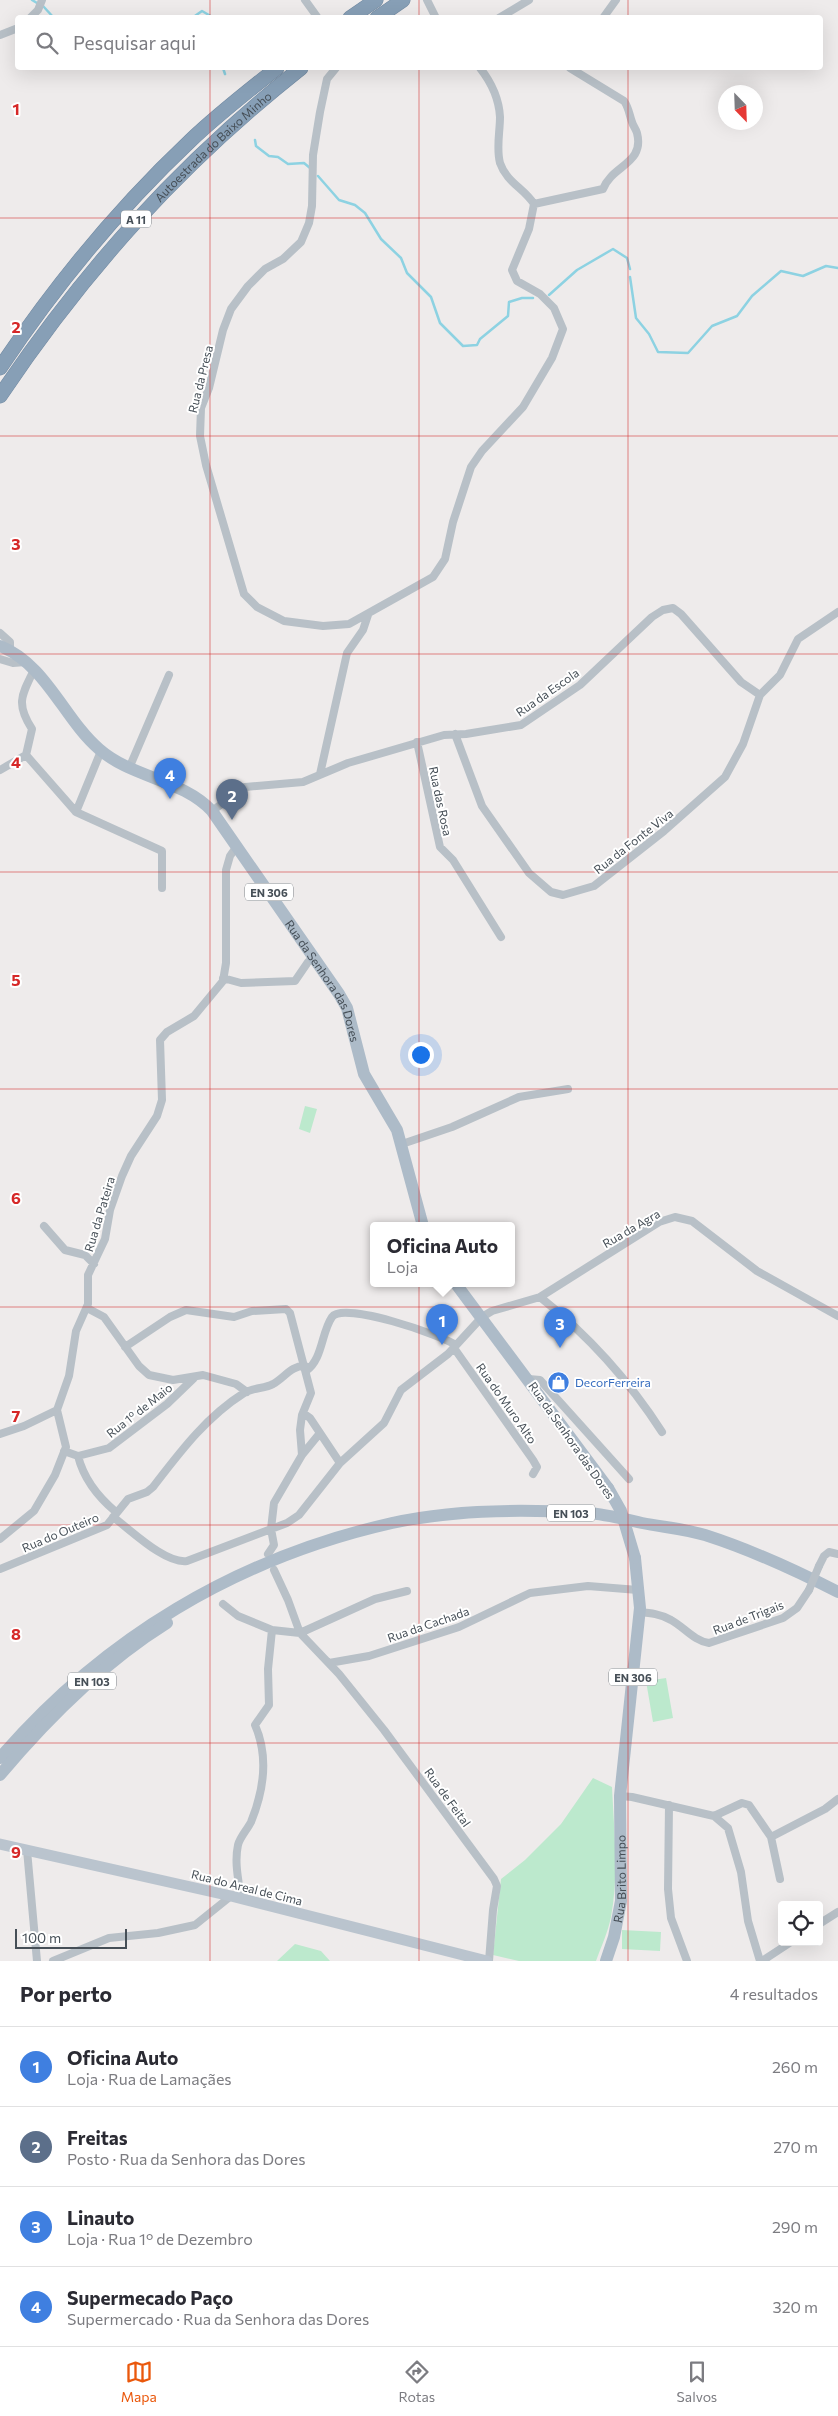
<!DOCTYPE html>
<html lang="pt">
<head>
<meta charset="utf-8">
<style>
	:root { --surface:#fff; --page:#f7f7f7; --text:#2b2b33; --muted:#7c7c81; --line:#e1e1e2; --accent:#ea580c }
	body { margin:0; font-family:Commissioner,sans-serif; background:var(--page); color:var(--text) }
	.controls { position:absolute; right:15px; bottom:15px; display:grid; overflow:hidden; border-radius:5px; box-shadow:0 5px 20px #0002 }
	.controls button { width:45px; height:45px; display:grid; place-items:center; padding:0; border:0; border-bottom:1px solid var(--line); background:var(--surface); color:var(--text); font:25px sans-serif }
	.compass { position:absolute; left:718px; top:85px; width:45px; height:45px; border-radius:50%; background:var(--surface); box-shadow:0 5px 20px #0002; rotate:157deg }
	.scale { position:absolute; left:15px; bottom:12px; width:112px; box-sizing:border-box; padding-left:5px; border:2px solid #464f57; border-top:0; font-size:14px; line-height:18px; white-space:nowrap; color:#464f57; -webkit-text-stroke:4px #fff; paint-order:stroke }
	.you { position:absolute; left:420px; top:1054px; width:18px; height:18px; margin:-12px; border:4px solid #fff; border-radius:50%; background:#1a73e8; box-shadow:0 0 0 8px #1a73e833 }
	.badge { display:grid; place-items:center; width:32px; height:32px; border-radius:50%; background:var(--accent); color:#fff; font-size:16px; font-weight:700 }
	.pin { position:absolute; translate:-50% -41px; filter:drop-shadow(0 1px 2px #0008) }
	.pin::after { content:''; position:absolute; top:26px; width:18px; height:15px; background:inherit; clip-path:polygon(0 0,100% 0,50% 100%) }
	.popup { position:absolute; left:370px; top:1222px; width:145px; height:65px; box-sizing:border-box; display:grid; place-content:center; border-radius:5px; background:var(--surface); filter:drop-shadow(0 1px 4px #0005); font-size:16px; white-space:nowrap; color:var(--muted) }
	.popup b { font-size:19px; color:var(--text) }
	.popup::after { content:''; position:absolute; left:50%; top:100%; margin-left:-10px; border:10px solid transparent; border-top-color:var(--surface) }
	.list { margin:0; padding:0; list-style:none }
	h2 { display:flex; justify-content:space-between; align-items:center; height:65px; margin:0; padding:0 20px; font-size:21px }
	h2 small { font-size:16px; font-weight:400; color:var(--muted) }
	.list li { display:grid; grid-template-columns:32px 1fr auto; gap:15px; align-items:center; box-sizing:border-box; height:80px; padding:0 20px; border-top:1px solid var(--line) }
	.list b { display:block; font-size:19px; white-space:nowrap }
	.list p { margin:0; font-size:16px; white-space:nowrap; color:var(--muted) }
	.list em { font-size:16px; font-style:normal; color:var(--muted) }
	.icon { flex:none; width:28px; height:28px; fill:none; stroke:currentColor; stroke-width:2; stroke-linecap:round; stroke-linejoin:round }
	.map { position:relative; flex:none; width:838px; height:1961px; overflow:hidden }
	.search { position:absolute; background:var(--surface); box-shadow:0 5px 20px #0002; left:15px; right:15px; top:15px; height:55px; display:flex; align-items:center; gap:12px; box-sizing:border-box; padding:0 18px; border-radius:5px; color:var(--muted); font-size:19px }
	.sheet { height:385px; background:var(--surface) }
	nav { display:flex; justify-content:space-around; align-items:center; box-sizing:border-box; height:70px; border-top:1px solid var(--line); background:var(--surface); font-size:14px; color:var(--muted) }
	nav a { display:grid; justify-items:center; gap:2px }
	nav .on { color:var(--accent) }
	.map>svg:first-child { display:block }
	.green { fill:#bce9cd }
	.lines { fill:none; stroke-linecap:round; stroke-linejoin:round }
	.stream { stroke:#8dd2e2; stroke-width:2.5 }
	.motorway-casing { stroke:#728aa2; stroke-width:15 }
	.minor { stroke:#b8c0c7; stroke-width:8 }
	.secondary { stroke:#bac4ce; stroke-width:11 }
	.primary { stroke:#adbbc8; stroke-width:12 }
	.motorway { stroke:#879fb6; stroke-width:14 }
	.minor-bridge { stroke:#b8c0c7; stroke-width:8 }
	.primary-bridge { stroke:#adbbc8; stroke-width:12 }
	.grid { fill:none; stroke:#d62828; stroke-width:1; stroke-opacity:0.55 }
	.labels { text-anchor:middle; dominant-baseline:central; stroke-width:4; stroke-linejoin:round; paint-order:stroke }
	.shield { fill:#fff; stroke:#7e8489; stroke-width:1 }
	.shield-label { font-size:11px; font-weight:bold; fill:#464f57 }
	.street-label { font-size:12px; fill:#464f57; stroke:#fff }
	.shop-label { font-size:12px; fill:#366cbe; stroke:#fff; text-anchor:start }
	.grid-label { font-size:16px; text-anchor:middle; font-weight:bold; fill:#d62828; stroke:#fff; stroke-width:4; stroke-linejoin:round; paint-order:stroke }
</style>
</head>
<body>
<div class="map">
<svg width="838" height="1961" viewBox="0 0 838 1961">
	<rect width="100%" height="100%" fill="#eeebeb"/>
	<!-- green -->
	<path class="green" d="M305,1106L317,1109L310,1133L299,1129Z
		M666,1678L673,1718L653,1722L646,1681Z
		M593,1778L612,1787C614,1830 619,1875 611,1917C608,1932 601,1947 596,1961H519L493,1955L501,1879L525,1860L561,1824Z
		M622,1930L661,1932L660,1951L622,1949Z
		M295,1944L321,1951L330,1961H277Z"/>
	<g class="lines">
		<!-- stream -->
		<path class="stream" d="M32,0L37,3
			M43,6L54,18
			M192,18L202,11L214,18
			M223,68L225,74
			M255,140L256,146L269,156L278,157L288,164L304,163L310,168
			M318,176L339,200L355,205L365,213L381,239L401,258L407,273L431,297L440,323L463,346L477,345L480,339L508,316L509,302L522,298H533
			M630,277L636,318L649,334L658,352L688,353L712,326L737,316L752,296L781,271L803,276L826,266L838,268
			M549,295L577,270L613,249L627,258L630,269"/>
		<defs>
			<g id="motorway">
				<path d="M350,18L376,0"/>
				<path d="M377,18L403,0"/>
				<path d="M0,368C54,287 119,208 190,141C217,115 248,91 277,68"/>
				<path id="s3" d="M0,396C86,268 180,164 301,68"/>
			</g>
		</defs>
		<!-- motorway casing -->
		<use href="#motorway" class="motorway-casing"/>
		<!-- minor -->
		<path class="minor" d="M305,0L318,18
			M427,0L436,18
			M30,18L38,10L42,0
			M499,18L529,0
			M603,18L616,0
			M0,35L18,28
			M336,68L327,79L320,112L313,155L312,206L309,223L301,242L283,259L265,269L248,286L231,309L223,330L209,388L201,408L200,436L206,465L244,594L257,607L284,621L323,626L349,624L433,577L445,559L453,522L471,467L482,451L523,407L552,358L563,329L554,308L540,294L517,281L512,270L529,229L534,204C524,188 507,183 500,163C496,148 500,132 500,117C499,98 491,82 480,68
			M534,204L603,189C612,165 645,164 637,133C636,129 633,126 632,122C629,114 629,108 624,101L570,68
			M0,633L10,642V650
			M0,659L13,663L25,662
			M455,734L482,806L529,873L551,892L563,895L594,886L664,831L725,777L743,744L760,695L780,675L798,639L838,612
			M417,742L440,847L453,860L501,937
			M26,755L76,812L162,851V888
			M130,766L169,675
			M0,770L26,755L32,729C16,704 21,696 34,670
			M320,774L347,653L363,630L368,615
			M212,811L245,787L303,782L348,763L444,735L466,734L521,725L580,685L652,617L663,610L673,608L681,614L741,682L760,695
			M76,812L101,751
			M223,978L241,983L295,981L308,962L315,958
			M402,1144L452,1127L519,1097L568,1089
			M44,1226L65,1250L85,1255L94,1264
			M540,1297C589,1336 628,1379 662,1432
			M87,1308L104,1317L139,1366L149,1375L173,1380L203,1375L236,1384L247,1392
			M125,1347L170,1317L186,1310L234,1317L252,1311L286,1309L290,1313L311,1393L302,1415L300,1430L302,1455L274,1503L271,1529L274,1545L268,1554
			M454,1348L533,1460L537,1467L533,1474
			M306,1371C323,1359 321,1333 332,1317C343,1301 441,1335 456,1345
			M529,1379L540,1380L629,1479
			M303,1413L310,1418L340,1463
			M0,1434L24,1426L57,1410
			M64,1451L78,1456L109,1448L167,1404L194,1378
			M302,1455L320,1433
			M78,1456C84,1480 98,1497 116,1512
			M113,1517C131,1530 165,1564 187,1561L287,1523L299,1515L340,1463L384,1423L401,1390L448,1354L482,1317L492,1311L540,1297L659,1222L675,1217L692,1221L757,1271L838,1316
			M0,1539L34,1511L55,1475L66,1447L57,1410L69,1376L76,1331L88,1304V1275L105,1239L110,1210L122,1176L131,1156L157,1116L162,1100L160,1040L167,1032L194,1016L223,981L226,963V870L230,856L237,846
			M819,1566L824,1556L829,1552L838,1554
			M0,1569L107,1525L128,1499L147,1492L153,1487C180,1452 206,1417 244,1393C254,1387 265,1389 273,1384C284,1378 292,1365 305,1366
			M274,1570L288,1600L300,1633L339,1674L384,1730L494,1879L497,1886L493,1910L489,1961
			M223,1604L238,1616L272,1630L300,1633L375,1599L407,1591
			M639,1612C650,1613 661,1614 671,1620C684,1627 694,1641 709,1643L783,1618L797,1608L809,1590
			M329,1663L369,1656L459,1627L530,1593L588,1586L638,1590
			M620,1796L632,1797L714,1816L728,1828L741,1872L748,1921L760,1961
			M669,1805L668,1889L671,1918L687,1961
			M714,1816L742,1803L749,1805L771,1837L780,1879
			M771,1837L825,1809L838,1799
			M27,1850L37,1961
			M241,1899C239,1882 234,1863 238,1845C240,1837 247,1830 251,1822C264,1790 269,1757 255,1725L269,1705L268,1669L272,1630
			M819,1924L838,1912
			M53,1961L109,1938L158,1933L195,1925L231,1896
			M762,1961L791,1942"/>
		<!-- secondary -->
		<path class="secondary" d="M0,1844L231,1896L487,1961"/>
		<!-- primary -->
		<g class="primary">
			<path id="s1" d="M0,646C46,664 64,719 99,749C132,778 182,779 212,811L339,994L347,1008L364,1074L397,1130L423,1226"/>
			<path d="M456,1284L608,1488"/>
			<path d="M0,1758C103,1638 237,1558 392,1523C455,1509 523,1509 587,1513C605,1514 624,1519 642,1523C662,1527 685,1529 705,1535C752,1550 795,1570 838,1592"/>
			<path d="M0,1775C48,1718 103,1663 167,1623"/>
			<path id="s2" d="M606,1961L614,1937L621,1901L620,1796L640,1608L635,1558"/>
		</g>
		<!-- motorway -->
		<use href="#motorway" class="motorway"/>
		<!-- minor-bridge -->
		<path class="minor-bridge" d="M809,1590L819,1566"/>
		<!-- primary-bridge -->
		<path class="primary-bridge" d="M608,1488L621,1511L635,1558"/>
	</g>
	<!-- grid -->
	<path class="grid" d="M210,0V18M419,0V18M628,0V18M210,68V1961M419,68V1961M628,68V1961M0,218H838M0,436H838M0,654H838M0,872H838M0,1089H838M0,1307H838M0,1525H838M0,1743H838"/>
	<!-- icons -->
	<defs>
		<symbol id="shop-disc" viewBox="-11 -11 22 22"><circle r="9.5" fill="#3f7fe0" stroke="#fff"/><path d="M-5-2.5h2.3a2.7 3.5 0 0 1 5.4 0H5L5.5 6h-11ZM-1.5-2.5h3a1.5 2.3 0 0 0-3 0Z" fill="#fff"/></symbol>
	</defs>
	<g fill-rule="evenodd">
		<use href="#shop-disc" x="546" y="1370" width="25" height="25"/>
	</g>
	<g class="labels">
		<!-- shield labels -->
		<g class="shield">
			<rect x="121" y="210.5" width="30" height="17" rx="4"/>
			<rect x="245" y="883.5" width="48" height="17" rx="4"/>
			<rect x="547" y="1504.5" width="48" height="17" rx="4"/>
			<rect x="609" y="1668.5" width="48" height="17" rx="4"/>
			<rect x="68" y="1672.5" width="48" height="17" rx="4"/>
		</g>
		<g class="shield-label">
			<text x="136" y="219">A 11</text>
			<text x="269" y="892">EN 306</text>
			<text x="571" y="1513">EN 103</text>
			<text x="633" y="1677">EN 306</text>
			<text x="92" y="1681">EN 103</text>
		</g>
		<!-- street labels -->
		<g class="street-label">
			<text stroke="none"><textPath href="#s3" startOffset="329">Autoestrada do Baixo Minho</textPath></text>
			<text transform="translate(200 379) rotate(-76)">Rua da Presa</text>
			<text transform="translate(547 692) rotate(-35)">Rua da Escola</text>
			<text transform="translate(441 801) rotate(78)">Rua das Rosa</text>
			<text transform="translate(633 841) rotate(-38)">Rua da Fonte Viva</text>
			<text stroke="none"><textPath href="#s1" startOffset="478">Rua da Senhora das Dores</textPath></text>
			<text transform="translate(99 1214) rotate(-73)">Rua da Pateira</text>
			<text transform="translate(631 1228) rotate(-30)">Rua da Agra</text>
			<text transform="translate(507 1403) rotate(55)">Rua do Muro Alto</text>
			<text transform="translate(139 1410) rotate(-38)">Rua 1º de Maio</text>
			<text transform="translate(572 1440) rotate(55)">Rua da Senhora das Dores</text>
			<text transform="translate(60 1532) rotate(-23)">Rua do Outeiro</text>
			<text transform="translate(748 1617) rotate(-21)">Rua de Trigais</text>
			<text transform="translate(428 1624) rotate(-19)">Rua da Cachada</text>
			<text transform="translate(448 1797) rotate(54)">Rua de Feital</text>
			<text stroke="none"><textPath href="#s2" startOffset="84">Rua Brito Limpo</textPath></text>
			<text transform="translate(247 1887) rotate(14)">Rua do Areal de Cima</text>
		</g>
		<!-- shop labels -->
		<g class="shop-label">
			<text x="575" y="1382">DecorFerreira</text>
		</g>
	</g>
	<g class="grid-label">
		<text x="16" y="115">1</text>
		<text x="16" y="333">2</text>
		<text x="16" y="550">3</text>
		<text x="16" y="768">4</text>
		<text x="16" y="986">5</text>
		<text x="16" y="1204">6</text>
		<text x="16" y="1422">7</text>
		<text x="16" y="1640">8</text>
		<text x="16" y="1858">9</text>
	</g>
</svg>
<div class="controls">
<button><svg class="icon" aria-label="locate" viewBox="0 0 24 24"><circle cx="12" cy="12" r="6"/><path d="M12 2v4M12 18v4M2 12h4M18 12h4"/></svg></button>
</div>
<svg class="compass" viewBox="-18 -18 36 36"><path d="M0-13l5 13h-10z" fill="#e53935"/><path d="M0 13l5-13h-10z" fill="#7c7c81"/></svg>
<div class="scale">100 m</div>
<div class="you"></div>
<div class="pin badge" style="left:442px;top:1345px;background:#3f7fe0">1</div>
<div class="popup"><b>Oficina Auto</b>Loja</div>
<div class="pin badge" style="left:232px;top:820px;background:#5c6f8a">2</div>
<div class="pin badge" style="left:560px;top:1348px;background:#3f7fe0">3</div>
<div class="pin badge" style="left:170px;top:799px;background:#3f7fe0">4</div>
<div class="search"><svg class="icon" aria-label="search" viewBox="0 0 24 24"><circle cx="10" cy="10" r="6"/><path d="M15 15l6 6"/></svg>Pesquisar aqui</div>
</div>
<section class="sheet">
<h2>Por perto<small>4 resultados</small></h2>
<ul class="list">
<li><span class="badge" style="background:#3f7fe0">1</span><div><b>Oficina Auto</b><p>Loja · Rua de Lamaçães</p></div><em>260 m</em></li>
<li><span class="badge" style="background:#5c6f8a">2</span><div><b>Freitas</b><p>Posto · Rua da Senhora das Dores</p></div><em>270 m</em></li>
<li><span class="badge" style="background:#3f7fe0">3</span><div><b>Linauto</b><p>Loja · Rua 1º de Dezembro</p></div><em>290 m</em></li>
<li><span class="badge" style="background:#3f7fe0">4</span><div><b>Supermecado Paço</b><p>Supermercado · Rua da Senhora das Dores</p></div><em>320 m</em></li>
</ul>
</section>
<nav>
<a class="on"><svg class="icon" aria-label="map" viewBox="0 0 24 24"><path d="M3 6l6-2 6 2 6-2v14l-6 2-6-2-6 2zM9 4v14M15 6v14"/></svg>Mapa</a>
<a><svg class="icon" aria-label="directions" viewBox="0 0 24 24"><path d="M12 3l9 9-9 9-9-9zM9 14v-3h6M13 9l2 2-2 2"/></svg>Rotas</a>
<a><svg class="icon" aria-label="saved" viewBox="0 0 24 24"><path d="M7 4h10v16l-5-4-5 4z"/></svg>Salvos</a>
</nav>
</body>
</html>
